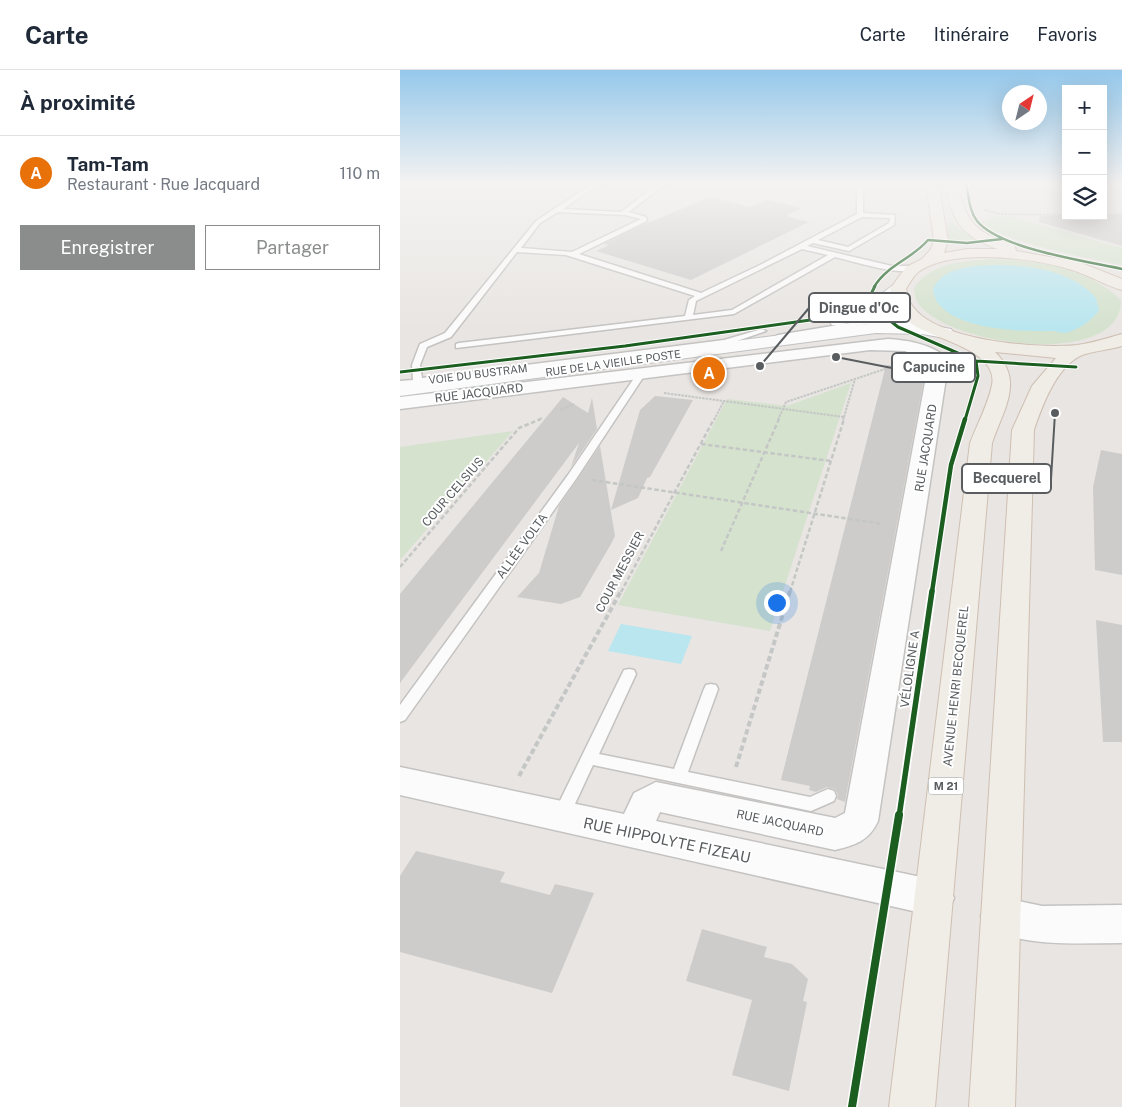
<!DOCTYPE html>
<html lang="fr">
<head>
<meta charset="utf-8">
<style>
	:root { --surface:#fff; --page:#f2f2f3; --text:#1f2937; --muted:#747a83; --line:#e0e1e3; --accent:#8b8d8d }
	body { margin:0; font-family:"Public Sans",sans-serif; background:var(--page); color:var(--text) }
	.controls { position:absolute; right:15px; top:15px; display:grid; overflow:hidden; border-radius:0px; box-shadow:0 5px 20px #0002 }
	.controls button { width:45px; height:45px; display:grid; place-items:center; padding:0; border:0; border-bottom:1px solid var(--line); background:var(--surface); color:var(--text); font:25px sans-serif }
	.compass { position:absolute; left:602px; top:15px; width:45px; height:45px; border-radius:50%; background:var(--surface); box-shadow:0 5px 20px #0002; rotate:35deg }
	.you { position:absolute; left:376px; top:532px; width:18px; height:18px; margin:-12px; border:4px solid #fff; border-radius:50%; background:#1a73e8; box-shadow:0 0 0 8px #1a73e833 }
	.badge { display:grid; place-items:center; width:32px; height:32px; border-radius:50%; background:var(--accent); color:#fff; font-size:16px; font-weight:700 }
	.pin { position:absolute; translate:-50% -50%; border:2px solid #fff; box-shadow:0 1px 5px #0006 }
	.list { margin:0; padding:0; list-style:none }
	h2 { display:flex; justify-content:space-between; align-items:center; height:65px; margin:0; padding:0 20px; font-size:21px }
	h2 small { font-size:16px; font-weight:400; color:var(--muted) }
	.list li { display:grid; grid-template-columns:32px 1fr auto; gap:15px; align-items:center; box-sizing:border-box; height:75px; padding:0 20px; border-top:1px solid var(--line) }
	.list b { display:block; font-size:19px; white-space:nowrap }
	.list p { margin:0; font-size:16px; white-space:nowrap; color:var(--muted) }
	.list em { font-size:16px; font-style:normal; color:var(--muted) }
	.actions { display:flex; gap:10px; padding:15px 20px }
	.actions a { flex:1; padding:11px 0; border:1px solid var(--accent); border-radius:0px; text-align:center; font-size:18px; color:var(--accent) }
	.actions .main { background:var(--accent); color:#fff }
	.icon { flex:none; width:28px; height:28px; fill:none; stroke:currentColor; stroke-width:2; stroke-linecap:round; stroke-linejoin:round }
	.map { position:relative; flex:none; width:722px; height:1037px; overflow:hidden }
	header { display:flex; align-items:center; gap:30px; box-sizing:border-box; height:70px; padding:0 25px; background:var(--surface); border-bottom:1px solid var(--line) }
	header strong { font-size:24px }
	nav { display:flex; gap:28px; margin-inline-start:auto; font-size:18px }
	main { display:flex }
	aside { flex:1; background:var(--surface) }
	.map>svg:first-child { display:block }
	.green { fill:#d5e2ce }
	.water { fill:#b9e6ef }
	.building { fill:#cecccb }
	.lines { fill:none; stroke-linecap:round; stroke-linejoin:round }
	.lane-casing { stroke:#c4c3c2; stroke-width:3 }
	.street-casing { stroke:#c4c3c2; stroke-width:3 }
	.secondary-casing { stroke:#c2c2c2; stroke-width:2 }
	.primary-casing { stroke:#cebfb2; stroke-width:2 }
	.path-far2 { stroke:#c4c7c5; stroke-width:2; stroke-dasharray:2.5 1; stroke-linecap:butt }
	.path-far1 { stroke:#c4c7c5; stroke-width:2.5; stroke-dasharray:4.5 2.5; stroke-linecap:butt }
	.path { stroke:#c4c7c5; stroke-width:4; stroke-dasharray:5.5 3; stroke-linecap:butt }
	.lane { fill:#fcfbfb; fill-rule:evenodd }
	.street { fill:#fcfbfb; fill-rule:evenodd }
	.secondary { fill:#fcfbfb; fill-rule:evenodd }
	.primary { fill:#f0ece6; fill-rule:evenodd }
	.cycleway-far4-casing { stroke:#fff; stroke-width:4.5 }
	.cycleway-far3-casing { stroke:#fff; stroke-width:5 }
	.cycleway-far2-casing { stroke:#fff; stroke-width:7 }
	.cycleway-far1-casing { stroke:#fff; stroke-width:9 }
	.cycleway-casing { stroke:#fff; stroke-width:11 }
	.cycleway-far4 { stroke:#1b5e20; stroke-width:2.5 }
	.cycleway-far3 { stroke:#1b5e20; stroke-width:3 }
	.cycleway-far2 { stroke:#1b5e20; stroke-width:4.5 }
	.cycleway-far1 { stroke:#1b5e20; stroke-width:5.5 }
	.cycleway { stroke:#1b5e20; stroke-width:8 }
	.labels { text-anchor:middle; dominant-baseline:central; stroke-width:4; stroke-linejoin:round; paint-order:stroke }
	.far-street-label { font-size:11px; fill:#595d5f; stroke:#fff }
	.shield { fill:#fff; stroke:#8b8e8f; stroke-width:1 }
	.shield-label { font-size:11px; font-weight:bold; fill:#595d5f }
	.street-label { font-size:12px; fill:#595d5f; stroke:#fff }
	.near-street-label { font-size:15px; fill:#595d5f; stroke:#fff }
	.leader { fill:none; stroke:#595d5f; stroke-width:2 }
	.callout-dot { fill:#595d5f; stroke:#fff; stroke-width:2 }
	.callout { fill:#fff; stroke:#595d5f; stroke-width:2 }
	.callout-label { font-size:14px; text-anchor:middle; font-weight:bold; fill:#595d5f }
</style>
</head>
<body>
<header>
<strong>Carte</strong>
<nav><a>Carte</a><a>Itinéraire</a><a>Favoris</a></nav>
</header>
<main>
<aside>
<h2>À proximité<small></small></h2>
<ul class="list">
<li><span class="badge" style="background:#e8710a">A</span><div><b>Tam-Tam</b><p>Restaurant · Rue Jacquard</p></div><em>110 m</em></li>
</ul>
<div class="actions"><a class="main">Enregistrer</a><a>Partager</a></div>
</aside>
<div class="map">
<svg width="722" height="1037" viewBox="0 0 722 1037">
	<rect width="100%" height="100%" fill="#e8e5e2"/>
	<!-- green -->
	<path class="green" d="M596,146H608L722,178V195C693,189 597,171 581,152Z
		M547,153H554L561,160L577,170H549Z
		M593,189C639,191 686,197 721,230C722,300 547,276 518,233C515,229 515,223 514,218C532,192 563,191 593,189Z
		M451,313L370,561L218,535L327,329L387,336Z
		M113,361L0,490V377Z"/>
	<!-- water -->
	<path class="water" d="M593,195C628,195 672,200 696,228L699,240C693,250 675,262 664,263C660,263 656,261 652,261C623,262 536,260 533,219C542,197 573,196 593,195Z
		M221,554L292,566L281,594L208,581Z"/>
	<!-- building -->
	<path class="building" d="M310,127L350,137L367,130L402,138L386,146L409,152L291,210L196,181L209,175L204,174L236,158Z
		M703,145H722V176L639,152L640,146Z
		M486,295L510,297V302L525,303L445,732L437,729L438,725L435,719L427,717L416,722L409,720L410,716L381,710Z
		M255,326L293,330L250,407L247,408L238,428L211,440L240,340Z
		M163,327L188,343L192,328L197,359L171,397L179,373L0,613V524Z
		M200,376L215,466L211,474L180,527L161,534L117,527L139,503L159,436Z
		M701,380L722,384V505L695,500L693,417Z
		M696,550L722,555V672H703Z
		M16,781L105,802L100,812L150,825L155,814L194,823L152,923L0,882V806Z
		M302,859L367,877L364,887L392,894L408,909L403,931L407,932L389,1021L332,1005L352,930L286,911Z"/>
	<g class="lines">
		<defs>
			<path id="lane" d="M192,114H199L163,139L221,142L258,114H265L229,142L246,147L247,151L179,184L301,223L360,195L457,144V114H463V143L495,145L494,155L449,181L413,173L407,176L492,196H515L519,198C503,208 453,191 435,187L334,244L56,278V274L59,273L285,246L289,230L295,226L166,185L117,182L51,267L27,277L20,295L22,308L324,270L362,259L366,261L325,275L23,314V318L18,321L15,320L13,315L0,317V311L13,310L12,295L20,274L45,263L136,151ZM158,142L225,145L241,149L172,182L121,178L140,153ZM462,147L490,148L489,153L448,177L418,170ZM402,179L428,185L332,240L293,245L296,231Z
				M468,250L523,251L527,253L523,255L468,254L378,269L374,267L378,265Z
				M242,300L246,303L176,409L5,650L0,652V635L168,405L239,301Z
				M229,599L234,600L236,604L199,684L274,699L304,619L306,615L311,614L316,615L318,619L288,702L410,727L428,719L434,721L436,726L434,731L411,741L193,695L167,751L161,753L155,751L153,746L155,741L222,604L224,600Z"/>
			<path id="street" d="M488,269C508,270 527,274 544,285L548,295L478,751C469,771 455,775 435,780L260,742L256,751L535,810L548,815L554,828L548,841L535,846L0,725V697L224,744L234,723L256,712L435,748L445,743L529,291L505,281L470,280L0,339V327Z
				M600,827L642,836L722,835V873C676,873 631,877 587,859L581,846L587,833Z"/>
			<path id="secondary" d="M498,214L504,216L506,219L504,222L477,243L438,256L432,255L429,251L432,247L465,236L492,216Z
				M476,253L522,254L551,259L554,263L551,267L545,268L522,264L476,263L0,326V314Z"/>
			<path id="primary" d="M526,114H538L548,170L544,183L567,179H597C560,165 553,152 545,114H557C568,157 575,160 615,176L616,181L679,192L722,209V220C706,216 689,205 672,200C634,188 551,177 517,203C513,207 509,214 506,219C508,224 509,229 511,234C533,271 638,279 677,275C693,273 707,268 722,264V276C710,280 691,281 680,286C656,298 642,336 634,360L615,1037H569L612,360L632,316L656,288L595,282C625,311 603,340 592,373L535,1037H489L570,373C577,355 588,334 592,315C599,280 533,269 512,254C499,245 494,233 490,219L506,197L522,189L531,179L534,170Z"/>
		</defs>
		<!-- lane casing -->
		<use href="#lane" class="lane-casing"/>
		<!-- street casing -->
		<use href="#street" class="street-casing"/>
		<!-- secondary casing -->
		<use href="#secondary" class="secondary-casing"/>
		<!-- primary casing -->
		<use href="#primary" class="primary-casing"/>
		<!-- path-far2 -->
		<path class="path-far2" d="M584,140L601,144L666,145
			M703,145L722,144
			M264,323L444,347L443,350
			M160,340L174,334
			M444,347L455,309
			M138,350L142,348
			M314,350L324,331
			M378,350L386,332L491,297"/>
		<!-- path-far1 -->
		<path class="path-far1" d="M301,374L431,391
			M192,410L483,454
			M321,481L379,349
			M0,497L119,358L141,349
			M221,522L314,349
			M390,522L444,349"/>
		<!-- path -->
		<path class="path" d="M336,697L390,521
			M119,706L221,521"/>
		<!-- lane -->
		<use href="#lane" class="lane"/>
		<!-- street -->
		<use href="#street" class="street"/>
		<!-- secondary -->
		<use href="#secondary" class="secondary"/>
		<!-- primary -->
		<use href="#primary" class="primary"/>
		<defs>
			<path id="cycleway-far4" d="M566,114C569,126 569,141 577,151C600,179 686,191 722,199
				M474,217C487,195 512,189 528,170L567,173L602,169"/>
			<path id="cycleway-far3" d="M467,232L498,257L576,291L676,297
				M0,302L225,276L439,246L465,236L475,216
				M565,350L578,306L576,291"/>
			<path id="cycleway-far2" d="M532,522L551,395L565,349"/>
			<path id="cycleway-far1" d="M499,747L532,521"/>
			<path id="cycleway" d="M452,1037L499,745"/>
		</defs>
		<!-- cycleway-far4 casing -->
		<use href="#cycleway-far4" class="cycleway-far4-casing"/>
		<!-- cycleway-far3 casing -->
		<use href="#cycleway-far3" class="cycleway-far3-casing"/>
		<!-- cycleway-far2 casing -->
		<use href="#cycleway-far2" class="cycleway-far2-casing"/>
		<!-- cycleway-far1 casing -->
		<use href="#cycleway-far1" class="cycleway-far1-casing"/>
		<!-- cycleway casing -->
		<use href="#cycleway" class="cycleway-casing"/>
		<!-- cycleway-far4 -->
		<use href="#cycleway-far4" class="cycleway-far4"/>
		<!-- cycleway-far3 -->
		<use href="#cycleway-far3" class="cycleway-far3"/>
		<!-- cycleway-far2 -->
		<use href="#cycleway-far2" class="cycleway-far2"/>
		<!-- cycleway-far1 -->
		<use href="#cycleway-far1" class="cycleway-far1"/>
		<!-- cycleway -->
		<use href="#cycleway" class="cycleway"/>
	</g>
	<!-- sky -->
	<linearGradient id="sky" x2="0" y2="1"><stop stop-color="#95c8eb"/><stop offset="0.44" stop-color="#f5f3f2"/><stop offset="1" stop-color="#f5f3f2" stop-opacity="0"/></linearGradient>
	<rect width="722" height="259" fill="url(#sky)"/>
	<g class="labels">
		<!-- far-street labels -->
		<g class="far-street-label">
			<text transform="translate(213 293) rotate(-8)">RUE DE LA VIEILLE POSTE</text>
			<text transform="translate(78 304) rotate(-7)">VOIE DU BUSTRAM</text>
		</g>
		<!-- shield labels -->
		<rect class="shield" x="528.5" y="707.5" width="35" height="17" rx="4"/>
		<g class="shield-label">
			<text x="546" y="716">M 21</text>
		</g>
		<!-- street labels -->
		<g class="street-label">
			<text transform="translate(79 323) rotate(-7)">RUE JACQUARD</text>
			<text transform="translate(526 378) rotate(-81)">RUE JACQUARD</text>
			<text transform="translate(53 422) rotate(-49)">COUR CELSIUS</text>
			<text transform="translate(122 476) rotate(-54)">ALLÉE VOLTA</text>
			<text transform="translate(220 502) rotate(-62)">COUR MESSIER</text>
			<text transform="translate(510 599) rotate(-82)">VÉLOLIGNE A</text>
			<text transform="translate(556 616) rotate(-84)">AVENUE HENRI BECQUEREL</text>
			<text transform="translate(380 753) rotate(12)">RUE JACQUARD</text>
		</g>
		<!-- near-street labels -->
		<g class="near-street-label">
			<text transform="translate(267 770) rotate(12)">RUE HIPPOLYTE FIZEAU</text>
		</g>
	</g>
	<!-- callouts -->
	<path class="leader" d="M360 296L409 238M436 287L492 298M655 343L651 409"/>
	<g class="callout-dot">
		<circle cx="360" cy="296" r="5"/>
		<circle cx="436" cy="287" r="5"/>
		<circle cx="655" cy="343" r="5"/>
	</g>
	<g class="callout">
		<rect x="409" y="223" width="101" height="29" rx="5"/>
		<rect x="492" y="283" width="83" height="29" rx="5"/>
		<rect x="562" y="394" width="89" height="29" rx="5"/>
	</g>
	<g class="callout-label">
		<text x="459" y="243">Dingue d'Oc</text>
		<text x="534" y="302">Capucine</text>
		<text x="607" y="413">Becquerel</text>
	</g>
</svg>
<div class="controls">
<button>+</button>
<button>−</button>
<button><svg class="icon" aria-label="layers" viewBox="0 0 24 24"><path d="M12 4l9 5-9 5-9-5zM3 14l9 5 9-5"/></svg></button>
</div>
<svg class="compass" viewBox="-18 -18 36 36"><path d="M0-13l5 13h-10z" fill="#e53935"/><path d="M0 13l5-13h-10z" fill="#747a83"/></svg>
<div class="you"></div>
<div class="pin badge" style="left:309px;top:303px;background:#e8710a">A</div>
</div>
</main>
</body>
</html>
